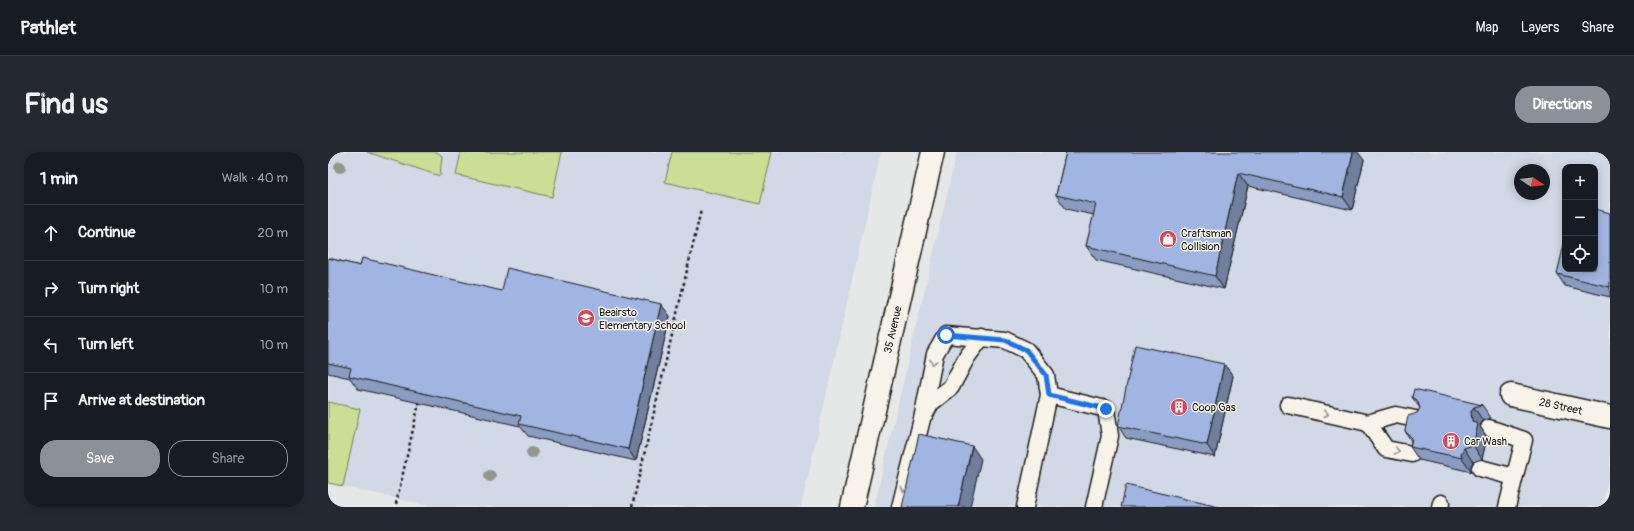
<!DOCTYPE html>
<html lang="en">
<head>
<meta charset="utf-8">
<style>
	:root { --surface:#171b24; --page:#242831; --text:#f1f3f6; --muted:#9ea1a6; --line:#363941; --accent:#8c9099 }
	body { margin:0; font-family:Pangolin,sans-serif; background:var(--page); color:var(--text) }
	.controls { position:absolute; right:12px; top:12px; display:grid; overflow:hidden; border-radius:8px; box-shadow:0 2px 10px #0003 }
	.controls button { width:36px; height:36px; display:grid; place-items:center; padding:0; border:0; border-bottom:1px solid var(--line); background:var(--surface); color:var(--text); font:20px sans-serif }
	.compass { position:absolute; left:1186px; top:12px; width:36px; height:36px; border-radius:50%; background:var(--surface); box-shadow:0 2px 10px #0003; rotate:103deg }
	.stop { position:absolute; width:12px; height:12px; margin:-9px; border:3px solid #1a73e8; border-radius:50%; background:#fff }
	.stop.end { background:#1a73e8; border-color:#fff; box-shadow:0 1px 4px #0008 }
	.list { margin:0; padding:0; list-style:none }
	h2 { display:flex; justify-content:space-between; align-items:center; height:52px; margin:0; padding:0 16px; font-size:17px }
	h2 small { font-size:13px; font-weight:400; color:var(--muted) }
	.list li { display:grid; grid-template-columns:26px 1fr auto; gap:12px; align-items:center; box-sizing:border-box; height:56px; padding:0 16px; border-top:1px solid var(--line) }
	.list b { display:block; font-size:15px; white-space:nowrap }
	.list em { font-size:13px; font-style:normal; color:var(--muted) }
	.actions { display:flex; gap:8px; padding:12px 16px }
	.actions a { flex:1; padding:9px 0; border:1px solid var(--accent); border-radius:16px; text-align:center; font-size:14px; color:var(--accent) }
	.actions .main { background:var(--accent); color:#fff }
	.icon { flex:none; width:22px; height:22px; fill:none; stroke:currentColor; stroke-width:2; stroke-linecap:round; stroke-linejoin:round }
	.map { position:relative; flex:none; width:1282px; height:355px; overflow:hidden; border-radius:16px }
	header { display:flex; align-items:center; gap:24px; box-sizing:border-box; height:56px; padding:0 20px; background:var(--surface); border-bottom:1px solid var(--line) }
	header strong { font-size:19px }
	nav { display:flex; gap:22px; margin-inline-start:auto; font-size:14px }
	.intro { display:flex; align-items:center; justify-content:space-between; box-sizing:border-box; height:96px; padding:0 24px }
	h1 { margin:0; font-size:28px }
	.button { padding:10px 18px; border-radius:16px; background:var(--accent); color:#fff; font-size:14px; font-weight:700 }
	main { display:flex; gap:24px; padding:0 24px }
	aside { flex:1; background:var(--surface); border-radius:16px; box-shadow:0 2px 10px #0003 }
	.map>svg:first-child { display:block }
	.built { fill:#d1d8e6; fill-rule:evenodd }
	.green { fill:#c9df95; stroke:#727e58 }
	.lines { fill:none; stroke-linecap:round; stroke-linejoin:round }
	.lane-casing { stroke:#1c1c1c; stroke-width:19 }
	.street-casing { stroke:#1c1c1c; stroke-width:25 }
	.path { stroke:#1c1c1c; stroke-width:2.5; stroke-dasharray:3 3; stroke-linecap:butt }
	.lane { stroke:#f7f3e8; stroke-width:16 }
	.street { stroke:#f7f3e8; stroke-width:22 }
	.tree { fill:#94978b }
	.wall { fill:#8a9cc2; stroke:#1c1c1c }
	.shaded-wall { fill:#707f9e; stroke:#1c1c1c }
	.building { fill:#a0b5e2; stroke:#1c1c1c }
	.oneway { stroke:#94928c }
	.route { stroke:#1a73e8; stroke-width:5 }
	.labels { text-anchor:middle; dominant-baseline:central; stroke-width:3; stroke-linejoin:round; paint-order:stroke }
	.poi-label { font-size:11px; fill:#1c1c1c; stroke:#f7f3e8; text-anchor:start }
	.street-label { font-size:11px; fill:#1c1c1c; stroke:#f7f3e8 }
</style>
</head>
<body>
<header>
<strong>Pathlet</strong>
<nav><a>Map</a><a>Layers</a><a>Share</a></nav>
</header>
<div class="intro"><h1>Find us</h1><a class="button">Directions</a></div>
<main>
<aside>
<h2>1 min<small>Walk · 40 m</small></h2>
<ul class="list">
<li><svg class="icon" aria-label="ahead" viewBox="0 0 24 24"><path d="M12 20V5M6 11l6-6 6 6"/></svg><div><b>Continue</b></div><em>20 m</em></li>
<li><svg class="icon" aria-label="right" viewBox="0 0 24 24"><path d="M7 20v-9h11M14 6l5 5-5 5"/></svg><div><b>Turn right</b></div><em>10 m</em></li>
<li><svg class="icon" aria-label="left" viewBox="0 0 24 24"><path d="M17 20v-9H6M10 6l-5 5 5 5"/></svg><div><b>Turn left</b></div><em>10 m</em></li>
<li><svg class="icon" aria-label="arrive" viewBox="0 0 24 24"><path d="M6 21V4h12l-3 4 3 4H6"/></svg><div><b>Arrive at destination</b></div></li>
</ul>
<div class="actions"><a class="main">Save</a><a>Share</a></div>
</aside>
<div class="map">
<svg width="1282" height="355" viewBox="0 0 1282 355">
	<rect width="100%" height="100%" fill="#e6e7e7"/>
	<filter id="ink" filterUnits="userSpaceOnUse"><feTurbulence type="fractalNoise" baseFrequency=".025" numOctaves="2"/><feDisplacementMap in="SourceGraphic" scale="8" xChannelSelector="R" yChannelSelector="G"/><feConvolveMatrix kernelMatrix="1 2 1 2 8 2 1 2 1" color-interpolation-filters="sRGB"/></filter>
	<g filter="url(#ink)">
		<!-- built -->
		<path class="built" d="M0,0H553L473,355H106L0,331Z
			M629,0H1282V318L1274,355H546ZM1237,15H1267V117H1237ZM1192,18H1216V42H1192Z"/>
		<!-- green -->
		<path class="green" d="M39,0H109L114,4L112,24Z
			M133,0H234L224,45L128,23Z
			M344,0H444L432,52L337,30Z
			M0,250L32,257L15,334L0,331Z"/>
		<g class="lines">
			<defs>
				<path id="lane" d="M960,253L1040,271L1068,263L1092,268
					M597,262L603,251L623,235L639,205L654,185
					M1040,271L1058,297L1084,302
					M1161,276L1196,288L1179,355
					M1152,316L1186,325
					M572,355L594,267L607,202L618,183L677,188L698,198L718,223L721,243
					M697,355L721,243L778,257L782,284L766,355
					M1112,355L1113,351"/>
				<g id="street">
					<path id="s1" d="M1183,243L1282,265"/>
					<path id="s2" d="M524,355L605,0"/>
				</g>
			</defs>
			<!-- lane casing -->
			<use href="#lane" class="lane-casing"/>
			<!-- street casing -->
			<use href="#street" class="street-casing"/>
			<!-- path -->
			<path class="path" d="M68,352L91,251
				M304,355L373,58"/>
			<!-- lane -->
			<use href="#lane" class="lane"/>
			<!-- street -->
			<use href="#street" class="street"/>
		</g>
		<!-- trees -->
		<g class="tree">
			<circle cx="12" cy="15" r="6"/>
			<circle cx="204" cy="301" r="6"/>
			<circle cx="162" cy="324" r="6"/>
		</g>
		<!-- wall -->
		<path class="wall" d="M738,0L1036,8L1024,58L920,34L896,137L768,108L758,94L766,63L738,57L728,43Z
			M1282,61V145L1237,134L1229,122Z
			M0,106L32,114L174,139L342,164L308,309L200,284L192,274L30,237L22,226L0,221Z
			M896,212L905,224L887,305L798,286L790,274Z
			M1084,245L1154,253L1163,266L1155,269L1152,273L1153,276L1159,285L1154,307L1145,310L1143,314L1144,320L1091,308L1082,295L1083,289L1077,279L1089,261L1092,256Z"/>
		<!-- shaded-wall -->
		<path class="shaded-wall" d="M1025,0H1030L1036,8L1024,58L1015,45Z
			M910,21L920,34L896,137L887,124Z
			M333,152L342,164L308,309L300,297Z
			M896,212L905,224L887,305L879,293Z
			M1146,255L1155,269L1152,273L1153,276L1159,285L1154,307L1145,293L1144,269L1143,259Z
			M644,294L653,307L642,355H630Z
			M1136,296L1145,310L1143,314L1144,320L1134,306L1133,301Z"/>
		<!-- building -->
		<path class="building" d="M738,0H1025L1015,45L910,21L887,124L758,94L768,52L728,43Z
			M1267,57L1282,61V135L1229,122L1237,88V117H1267Z
			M0,106L32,114L34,106L174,139L179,116L333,152L300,297L191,272L193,264L21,224L23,216L0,211Z
			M807,193L896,212L879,293L790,274Z
			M1086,237L1154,253L1146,255L1143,259L1144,269L1150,272L1145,293L1136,296L1133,301L1134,306L1082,295L1084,286L1077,279L1080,264L1089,261L1092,256L1089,248L1084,245Z
			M591,282L644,294L630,355H574Z
			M798,333L891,355H793Z"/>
		<!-- one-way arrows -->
		<defs><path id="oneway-chevron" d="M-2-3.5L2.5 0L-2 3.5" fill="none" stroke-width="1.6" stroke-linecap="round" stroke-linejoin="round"/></defs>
		<g class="oneway">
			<use href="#oneway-chevron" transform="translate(605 210) rotate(102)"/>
			<use href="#oneway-chevron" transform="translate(998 262) rotate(13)"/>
			<use href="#oneway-chevron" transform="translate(1069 299) rotate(12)"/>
			<use href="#oneway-chevron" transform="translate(576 337) rotate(104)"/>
		</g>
	</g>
	<g class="lines" filter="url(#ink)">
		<!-- route -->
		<path class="route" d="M618,183L677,188L698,198L718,223L721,243L778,257"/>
	</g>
	<!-- icons -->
	<defs>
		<symbol id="shop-disc" viewBox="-11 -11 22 22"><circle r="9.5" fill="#d1495b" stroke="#f7f3e8"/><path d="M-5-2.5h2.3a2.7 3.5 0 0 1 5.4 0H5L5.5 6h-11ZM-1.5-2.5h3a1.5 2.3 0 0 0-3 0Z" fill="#fff"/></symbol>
		<symbol id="school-disc" viewBox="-11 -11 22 22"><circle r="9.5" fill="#d1495b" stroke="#f7f3e8"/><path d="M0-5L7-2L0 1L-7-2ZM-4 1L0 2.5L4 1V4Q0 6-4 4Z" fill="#fff"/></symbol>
		<symbol id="building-disc" viewBox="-11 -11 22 22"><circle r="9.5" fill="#d1495b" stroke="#f7f3e8"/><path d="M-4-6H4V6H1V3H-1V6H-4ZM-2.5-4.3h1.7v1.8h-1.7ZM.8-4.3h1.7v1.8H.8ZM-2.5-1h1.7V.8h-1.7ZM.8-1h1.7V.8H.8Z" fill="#fff"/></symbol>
	</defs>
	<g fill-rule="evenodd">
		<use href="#shop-disc" x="830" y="77" width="20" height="20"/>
		<use href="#school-disc" x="248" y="156" width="20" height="20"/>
		<use href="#building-disc" x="841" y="245" width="20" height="20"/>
		<use href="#building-disc" x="1113" y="279" width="20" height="20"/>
	</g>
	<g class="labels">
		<!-- poi labels -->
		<g class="poi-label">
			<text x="853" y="81">Craftsman<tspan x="853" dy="13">Collision</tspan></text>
			<text x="271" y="160">Beairsto<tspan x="271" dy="13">Elementary School</tspan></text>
			<text x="864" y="255">Coop Gas</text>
			<text x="1136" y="289">Car Wash</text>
		</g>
		<!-- street labels -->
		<g class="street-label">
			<text stroke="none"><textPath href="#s2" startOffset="182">35 Avenue</textPath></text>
			<text stroke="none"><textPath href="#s1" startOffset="51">28 Street</textPath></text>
		</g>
	</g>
</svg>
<div class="controls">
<button>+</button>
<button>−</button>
<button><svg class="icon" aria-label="locate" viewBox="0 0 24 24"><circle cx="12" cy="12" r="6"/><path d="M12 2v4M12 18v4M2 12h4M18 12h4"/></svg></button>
</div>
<svg class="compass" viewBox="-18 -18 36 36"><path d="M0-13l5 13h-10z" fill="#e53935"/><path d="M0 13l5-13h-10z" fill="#9ea1a6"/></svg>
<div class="stop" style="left:618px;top:183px"></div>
<div class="stop end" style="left:778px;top:257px"></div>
</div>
</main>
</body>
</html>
